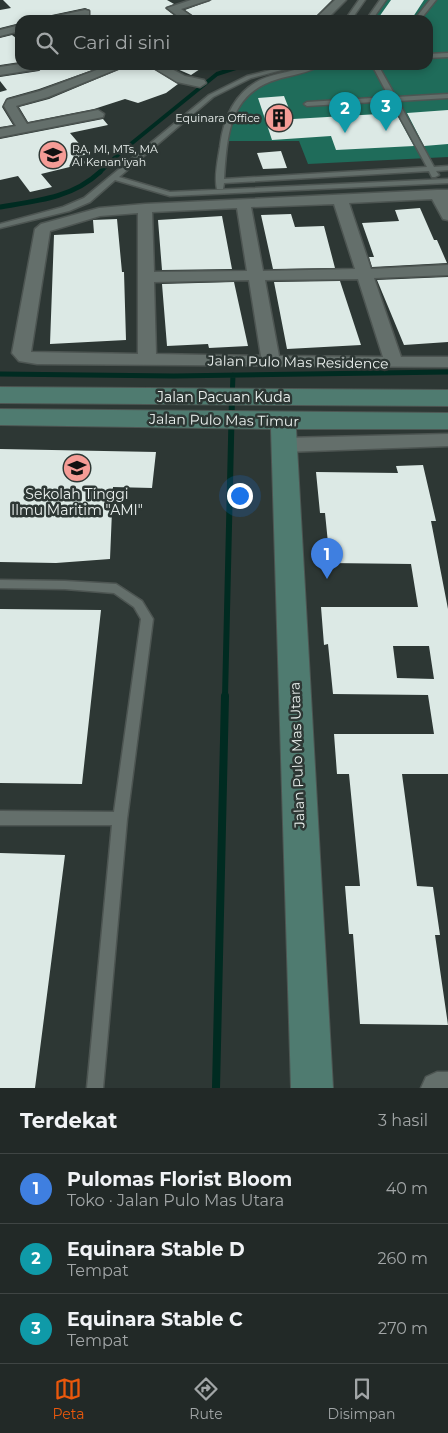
<!DOCTYPE html>
<html lang="id">
<head>
<meta charset="utf-8">
<style>
	:root { --surface:#222927; --page:#2a312f; --text:#f1f3f6; --muted:#a2a6a7; --line:#3f4544; --accent:#ea580c }
	body { margin:0; font-family:Montserrat,sans-serif; background:var(--page); color:var(--text) }
	.you { position:absolute; left:239px; top:495px; width:18px; height:18px; margin:-12px; border:4px solid #fff; border-radius:50%; background:#1a73e8; box-shadow:0 0 0 8px #1a73e833 }
	.badge { display:grid; place-items:center; width:32px; height:32px; border-radius:50%; background:var(--accent); color:#fff; font-size:16px; font-weight:700 }
	.pin { position:absolute; translate:-50% -41px; filter:drop-shadow(0 1px 2px #0008) }
	.pin::after { content:''; position:absolute; top:26px; width:18px; height:15px; background:inherit; clip-path:polygon(0 0,100% 0,50% 100%) }
	.list { margin:0; padding:0; list-style:none }
	h2 { display:flex; justify-content:space-between; align-items:center; height:65px; margin:0; padding:0 20px; font-size:21px }
	h2 small { font-size:16px; font-weight:400; color:var(--muted) }
	.list li { display:grid; grid-template-columns:32px 1fr auto; gap:15px; align-items:center; box-sizing:border-box; height:70px; padding:0 20px; border-top:1px solid var(--line) }
	.list b { display:block; font-size:19px; white-space:nowrap }
	.list p { margin:0; font-size:16px; white-space:nowrap; color:var(--muted) }
	.list em { font-size:16px; font-style:normal; color:var(--muted) }
	.icon { flex:none; width:28px; height:28px; fill:none; stroke:currentColor; stroke-width:2; stroke-linecap:round; stroke-linejoin:round }
	.map { position:relative; flex:none; width:448px; height:1088px; overflow:hidden }
	.search { position:absolute; background:var(--surface); box-shadow:0 2px 8px #0003; left:15px; right:15px; top:15px; height:55px; display:flex; align-items:center; gap:12px; box-sizing:border-box; padding:0 18px; border-radius:15px; color:var(--muted); font-size:19px }
	.sheet { height:275px; background:var(--surface) }
	nav { display:flex; justify-content:space-around; align-items:center; box-sizing:border-box; height:70px; border-top:1px solid var(--line); background:var(--surface); font-size:14px; color:var(--muted) }
	nav a { display:grid; justify-items:center; gap:2px }
	nav .on { color:var(--accent) }
	.map>svg:first-child { display:block }
	.green { fill:#1f6c5a }
	.lines { fill:none; stroke-linecap:round; stroke-linejoin:round }
	.stream-far3 { stroke:#002b21; stroke-width:4 }
	.stream-far2 { stroke:#002b21; stroke-width:5 }
	.stream-far1 { stroke:#002b21; stroke-width:6 }
	.stream { stroke:#002b21; stroke-width:8 }
	.building { fill:#dce9e5; fill-rule:evenodd }
	.lane-casing { stroke:#4d5552; stroke-width:3 }
	.street-casing { stroke:#4d5552; stroke-width:3 }
	.secondary-casing { stroke:#4d5552; stroke-width:2 }
	.lane { fill:#646f6b; fill-rule:evenodd }
	.street { fill:#646f6b; fill-rule:evenodd }
	.secondary { fill:#4f7b70; fill-rule:evenodd }
	.labels { text-anchor:middle; dominant-baseline:central; stroke-width:5; stroke-linejoin:round; paint-order:stroke }
	.far-poi-label { font-size:11px; fill:#ebf1ef; stroke:#2d3734; text-anchor:end }
	.street-label { font-size:14px; fill:#ebf1ef; stroke:#2d3734 }
	.poi-label { font-size:14px; fill:#ebf1ef; stroke:#2d3734 }
</style>
</head>
<body>
<div class="map">
<svg width="448" height="1088" viewBox="0 0 448 1088">
	<rect width="100%" height="100%" fill="#2d3734"/>
	<!-- green -->
	<path class="green" d="M387,0H448V157L308,164L299,141H225L241,99L265,82L301,73L320,65H428V20H371Z"/>
	<g class="lines">
		<!-- stream-far3 -->
		<path class="stream-far3" d="M99,173L121,152L217,74L245,65"/>
		<!-- stream-far2 -->
		<path class="stream-far2" d="M0,207C37,201 72,198 100,172
			M0,374L174,376L448,372
			M232,400L233,375"/>
		<!-- stream-far1 -->
		<path class="stream-far1" d="M225,697L232,398"/>
		<!-- stream -->
		<path class="stream" d="M216,1088L225,696"/>
	</g>
	<!-- building -->
	<path class="building" d="M3,0H167L174,4L165,8L180,20H75L90,16V10L85,8L47,16L43,20H20V23L0,28V10L11,8Z
		M212,0H332L312,20H199L185,10Z
		M391,0H424L411,20L379,17Z
		M12,35L20,41V62L0,65V38Z
		M47,65H98V68L39,89L7,98L2,107L13,125L0,127V92L7,90L0,81V77L39,71Z
		M130,65H147L178,84L166,93L138,103L125,99L94,109L28,122L19,107L49,99Z
		M168,65H206L191,75Z
		M284,96L293,119L396,113L414,146L336,150L331,136L272,140L258,98Z
		M448,110V144L424,146L407,113Z
		M103,119L108,125L70,133L88,154L80,156L86,163L41,174L52,187L30,192L18,176L0,180V139Z
		M281,151L287,168L263,169L257,153Z
		M420,208L434,240H437L447,263L372,267L369,257H374L362,223L399,221L395,210Z
		M291,214L295,227L324,226L335,268L273,269L261,215Z
		M222,216L232,269L162,270L158,220Z
		M117,219L122,272H124L126,340L50,344L54,235L94,233L93,220Z
		M448,277V342L404,345L377,280Z
		M340,281L361,345L287,349L274,282Z
		M234,282L248,346L209,348L208,344L167,346L162,284Z
		M0,449L156,452L152,488L113,487L110,559L56,563L0,562Z
		M423,465L436,521H431L448,609V774H402L417,886L433,887L440,935H435L448,1025L360,1024L353,934H349L345,886H360L349,774H337L334,734H434L428,695L333,694L328,644L324,645L321,607H418L411,564L330,563L325,513H320L316,472L398,473L396,466ZM393,646H429L434,679L397,678Z
		M0,609L101,610L82,784L0,783Z
		M0,853L65,855L35,1088H0Z"/>
	<g class="lines">
		<defs>
			<path id="lane" d="M359,0H365L351,20H345Z
				M380,0H386L372,20H366Z
				M430,0H436L420,20H414Z
				M448,53V57L428,58V54Z
				M290,65H301L251,78L213,97L119,177L170,192L448,179V183L170,196L115,180L90,202L69,211L0,228V224L63,207L84,198L209,95L247,76Z
				M312,65H321C309,73 291,75 278,79C229,93 227,135 224,179L427,167L391,101L307,106L304,104L307,102L389,97L372,65H378L396,97L448,94V98L398,101L434,167L448,166V170L436,171L439,175L435,177H432L429,171L224,183L223,189H217C214,177 218,159 220,147C223,120 234,93 260,80C276,73 295,71 312,65Z
				M0,580L65,581L116,584L142,601L153,619L127,819L103,1088H87L112,825H0V811L114,812L141,619L134,607L114,593L65,589L0,588Z"/>
			<path id="street" d="M191,0H209L181,9L197,20H183L167,8Z
				M335,0H346L326,20H314Z
				M85,10L89,11V15L67,20H45L47,18Z
				M20,25V31L0,36V30Z
				M20,64V65H45L39,69L0,75V67Z
				M110,65H127L48,97L16,106L27,124L98,110L104,114L103,117L0,137V129L16,126L4,106L7,100L40,91Z
				M149,65H164L185,76L204,80L206,83L200,87L177,82Z
				M437,190H448V220L443,219L432,199L349,203L371,269L448,265V275L374,278L401,357H448V367L37,364L19,361L12,353L35,229L41,224L99,208L145,204ZM334,204L355,269L263,271L251,207ZM237,208L247,271L154,272L152,212ZM138,213V354L31,352L50,231L100,216ZM358,279L383,357L279,356L265,280ZM249,280L261,356L156,354L154,282Z
				M448,434V446L284,452L277,450L274,445L277,440L284,438Z
				M437,1072H448V1088H421L426,1077Z"/>
			<path id="secondary" d="M0,387L448,390V406L0,403Z
				M0,409L448,413V429H296L333,1088H291L271,429L0,425Z"/>
		</defs>
		<!-- lane casing -->
		<use href="#lane" class="lane-casing"/>
		<!-- street casing -->
		<use href="#street" class="street-casing"/>
		<!-- secondary casing -->
		<use href="#secondary" class="secondary-casing"/>
		<!-- lane -->
		<use href="#lane" class="lane"/>
		<!-- street -->
		<use href="#street" class="street"/>
		<!-- secondary -->
		<use href="#secondary" class="secondary"/>
	</g>
	<!-- icons -->
	<defs>
		<symbol id="building-disc" viewBox="-11 -11 22 22"><circle r="9.5" fill="#f59c96" stroke="#2d3734"/><path d="M-4-6H4V6H1V3H-1V6H-4ZM-2.5-4.3h1.7v1.8h-1.7ZM.8-4.3h1.7v1.8H.8ZM-2.5-1h1.7V.8h-1.7ZM.8-1h1.7V.8H.8Z" fill="#111"/></symbol>
		<symbol id="school-disc" viewBox="-11 -11 22 22"><circle r="9.5" fill="#f59c96" stroke="#2d3734"/><path d="M0-5L7-2L0 1L-7-2ZM-4 1L0 2.5L4 1V4Q0 6-4 4Z" fill="#111"/></symbol>
		<symbol id="university-disc" viewBox="-11 -11 22 22"><circle r="9.5" fill="#f59c96" stroke="#2d3734"/><path d="M0-5L7-2L0 1L-7-2ZM-4 1L0 2.5L4 1V4Q0 6-4 4Z" fill="#111"/></symbol>
	</defs>
	<g fill-rule="evenodd">
		<use href="#building-disc" x="263" y="102" width="32" height="32"/>
		<use href="#school-disc" x="37" y="139" width="32" height="32"/>
		<use href="#university-disc" x="61" y="452" width="32" height="32"/>
	</g>
	<g class="labels">
		<!-- far-poi labels -->
		<g class="far-poi-label">
			<text x="260" y="118">Equinara Office</text>
			<text x="72" y="149" text-anchor="start">RA, MI, MTs, MA<tspan x="72" dy="13">Al Kenan'iyah</tspan></text>
		</g>
		<!-- street labels -->
		<g class="street-label">
			<text transform="translate(298 362) rotate(1)">Jalan Pulo Mas Residence</text>
			<text x="224" y="397">Jalan Pacuan Kuda</text>
			<text transform="translate(224 420) rotate(1)">Jalan Pulo Mas Timur</text>
			<text transform="translate(297 755) rotate(-92)">Jalan Pulo Mas Utara</text>
		</g>
		<!-- poi labels -->
		<g class="poi-label">
			<text x="77" y="494">Sekolah Tinggi<tspan x="77" dy="16">Ilmu Maritim "AMI"</tspan></text>
		</g>
	</g>
</svg>
<div class="you"></div>
<div class="pin badge" style="left:327px;top:579px;background:#3f7fe0">1</div>
<div class="pin badge" style="left:345px;top:133px;background:#0f9aa8">2</div>
<div class="pin badge" style="left:386px;top:131px;background:#0f9aa8">3</div>
<div class="search"><svg class="icon" aria-label="search" viewBox="0 0 24 24"><circle cx="10" cy="10" r="6"/><path d="M15 15l6 6"/></svg>Cari di sini</div>
</div>
<section class="sheet">
<h2>Terdekat<small>3 hasil</small></h2>
<ul class="list">
<li><span class="badge" style="background:#3f7fe0">1</span><div><b>Pulomas Florist Bloom</b><p>Toko · Jalan Pulo Mas Utara</p></div><em>40 m</em></li>
<li><span class="badge" style="background:#0f9aa8">2</span><div><b>Equinara Stable D</b><p>Tempat</p></div><em>260 m</em></li>
<li><span class="badge" style="background:#0f9aa8">3</span><div><b>Equinara Stable C</b><p>Tempat</p></div><em>270 m</em></li>
</ul>
</section>
<nav>
<a class="on"><svg class="icon" aria-label="map" viewBox="0 0 24 24"><path d="M3 6l6-2 6 2 6-2v14l-6 2-6-2-6 2zM9 4v14M15 6v14"/></svg>Peta</a>
<a><svg class="icon" aria-label="directions" viewBox="0 0 24 24"><path d="M12 3l9 9-9 9-9-9zM9 14v-3h6M13 9l2 2-2 2"/></svg>Rute</a>
<a><svg class="icon" aria-label="saved" viewBox="0 0 24 24"><path d="M7 4h10v16l-5-4-5 4z"/></svg>Disimpan</a>
</nav>
</body>
</html>
